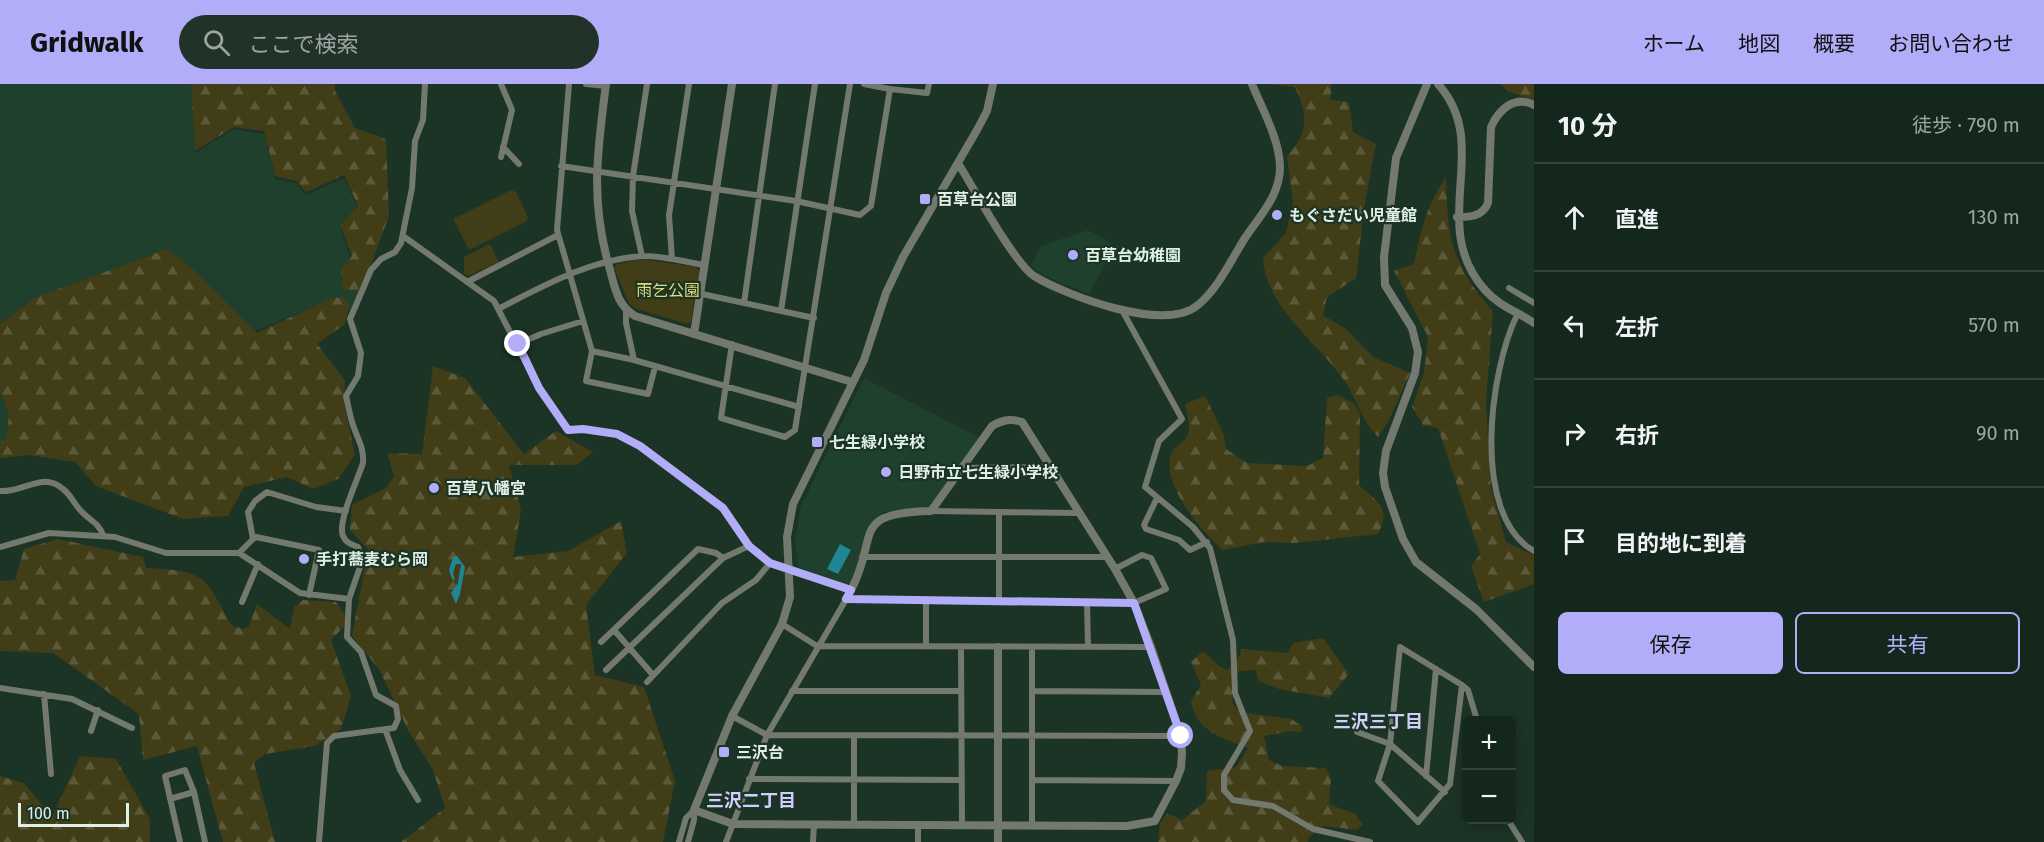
<!DOCTYPE html>
<html lang="ja">
<head>
<meta charset="utf-8">
<style>
	:root { --surface:#14271c; --page:#213329; --text:#f1f3f6; --muted:#9da5a3; --line:#33443b; --accent:#b2adf9 }
	body { margin:0; font-family:"Fira Sans","Noto Sans JP",sans-serif; background:var(--page); color:var(--text) }
	.controls { position:absolute; right:18px; bottom:18px; display:grid; overflow:hidden; border-radius:9px; box-shadow:0 3px 15px #0003 }
	.controls button { width:54px; height:54px; display:grid; place-items:center; padding:0; border:0; border-bottom:2px solid var(--line); background:var(--surface); color:var(--text); font:30px sans-serif }
	.scale { position:absolute; left:18px; bottom:15px; width:111px; box-sizing:border-box; padding-left:6px; border:3px solid #e1f0e6; border-top:0; font-size:16px; line-height:21px; white-space:nowrap; color:#e1f0e6; -webkit-text-stroke:4px #1b3425; paint-order:stroke }
	.stop { position:absolute; width:18px; height:18px; margin:-14px; border:4px solid #b2adf9; border-radius:50%; background:#fff }
	.stop.end { background:#b2adf9; border-color:#fff; box-shadow:0 2px 6px #0008 }
	.list { margin:0; padding:0; list-style:none }
	h2 { display:flex; justify-content:space-between; align-items:center; height:78px; margin:0; padding:0 24px; font-size:26px }
	h2 small { font-size:20px; font-weight:400; color:var(--muted) }
	.list li { display:grid; grid-template-columns:39px 1fr auto; gap:18px; align-items:center; box-sizing:border-box; height:108px; padding:0 24px; border-top:2px solid var(--line) }
	.list b { display:block; font-size:22px; white-space:nowrap }
	.list em { font-size:20px; font-style:normal; color:var(--muted) }
	.actions { display:flex; gap:12px; padding:18px 24px }
	.actions a { flex:1; padding:14px 0; border:2px solid var(--accent); border-radius:9px; text-align:center; font-size:21px; color:var(--accent) }
	.actions .main { background:var(--accent); color:#111 }
	.icon { flex:none; width:33px; height:33px; fill:none; stroke:currentColor; stroke-width:2; stroke-linecap:round; stroke-linejoin:round }
	.map { position:relative; flex:none; width:1534px; height:758px; overflow:hidden }
	header { display:flex; align-items:center; gap:36px; box-sizing:border-box; height:84px; padding:0 30px; background:var(--accent); color:#111 }
	header strong { font-size:28px }
	nav { display:flex; gap:33px; margin-inline-start:auto; font-size:21px }
	.search { width:420px; height:54px; background:var(--page); display:flex; align-items:center; gap:15px; box-sizing:border-box; padding:0 21px; border-radius:33px; color:var(--muted); font-size:22px }
	main { display:flex }
	aside { flex:1; background:var(--surface) }
	.map>svg:first-child { display:block }
	.built { fill:#1f402d }
	.forest { fill:url(#forest-firs) }
	.park { fill:#403d17 }
	.water { fill:#208694 }
	.lines { fill:none; stroke-linecap:round; stroke-linejoin:round }
	.minor { stroke:#73796e; stroke-width:6 }
	.tertiary { stroke:#73796e; stroke-width:8 }
	.route { stroke:#b2adf9; stroke-width:8 }
	.poi-dot { fill:#b2adf9; stroke:#1b3425; stroke-width:2 }
	.labels { text-anchor:middle; dominant-baseline:central; stroke-width:4.5; stroke-linejoin:round; paint-order:stroke }
	.poi-label { font-size:16px; font-weight:bold; fill:#e1f0e6; stroke:#1b3425; text-anchor:start }
	.park-label { font-size:16px; fill:#e1da78; stroke:#1b3425 }
	.neighbourhood-label { font-size:18px; font-weight:bold; fill:#d0cffa; stroke:#1b3425 }
</style>
</head>
<body>
<header>
<strong>Gridwalk</strong>
<div class="search"><svg class="icon" aria-label="search" viewBox="0 0 24 24"><circle cx="10" cy="10" r="6"/><path d="M15 15l6 6"/></svg>ここで検索</div>
<nav><a>ホーム</a><a>地図</a><a>概要</a><a>お問い合わせ</a></nav>
</header>
<main>
<div class="map">
<svg width="1534" height="758" viewBox="0 0 1534 758">
	<defs>
		<pattern id="forest-firs" width="22" height="20" patternUnits="userSpaceOnUse" patternTransform="scale(1.5)"><rect width="22" height="20" fill="#403d17"/><path d="M5 1l3.5 6h-7zM16 11l3.5 6h-7z" fill="#5b5939"/></pattern>
	</defs>
	<rect width="100%" height="100%" fill="#1b3425"/>
	<!-- built -->
	<path class="built" d="M0,0H191L195,69L234,45L264,50L275,95L296,99L306,111L344,94L358,125L340,144L361,205L356,218L349,227L333,229L326,217L249,250L167,165L34,214L0,240Z
		M1088,146L1116,162L1089,210L1055,197L1037,187L1031,181L1041,162Z
		M864,294L979,353L930,423L884,428L872,438L865,449L856,489L850,500L844,501L798,483L795,454L801,422Z
		M0,308L9,331L6,356L0,357Z"/>
	<!-- forest -->
	<path class="forest" d="M191,0H335V7L355,44L386,55L389,132L366,194L357,207L343,206L341,186L352,172L340,141L358,122L344,91L306,108L296,97L275,92L264,47L234,43L195,67Z
		M1268,0H1332L1330,16L1349,18L1353,48L1376,60L1364,124L1356,194L1327,213L1323,231L1346,245L1373,273L1410,289L1389,336L1378,353C1363,338 1358,320 1348,302C1321,259 1267,228 1263,174L1286,149L1293,118L1287,72C1309,48 1308,31 1295,3Z
		M1501,0H1534V16L1507,7Z
		M1446,93C1448,155 1451,180 1493,227L1486,318L1491,404L1506,458L1534,471V500L1484,518L1471,482L1480,470L1438,344L1423,341L1412,323L1424,289L1428,253L1394,187L1414,180C1421,145 1426,123 1446,93Z
		M167,165L193,185L257,249L331,214L344,213L350,220L345,240L317,260L345,296L344,319L355,371L338,395L313,405L287,393L244,403L228,432L183,435L96,402L75,378L28,371L0,374V357L6,355L9,331L0,308V240L34,214Z
		M433,282L465,294L524,370L556,347L593,368L577,381H509L521,426L513,473L568,467L621,437L627,469L586,521L595,591L644,603L675,697L663,758H401L445,724L433,686L408,646L379,585L352,552L368,465L350,446L352,421L386,404L394,392L387,369L422,370Z
		M1337,311L1354,319L1360,330L1359,401C1377,418 1392,423 1378,450L1294,459L1264,458L1222,466C1201,446 1159,399 1172,368C1174,363 1181,360 1185,355C1193,345 1187,331 1185,320L1205,312L1224,351L1226,365L1247,379L1307,382L1323,374L1327,314Z
		M58,455L143,473L146,484C205,487 204,490 231,541L243,545L249,542L257,520L290,545L294,523L303,516L336,518L349,537L331,556L351,612L341,645L315,662L265,670L254,679L275,758H223L197,662L143,676L139,630L53,569L0,567V497L15,496L24,465Z
		M1323,554L1349,590L1329,614L1279,605L1258,597L1256,586L1239,587L1231,595L1233,620L1240,628L1291,635L1302,642V648L1291,647L1264,652L1269,676L1282,682L1326,684L1331,695L1329,720L1355,730L1363,741L1357,746L1324,742L1309,753L1308,758H1158L1160,739L1167,729L1182,736L1206,717L1207,687L1236,683L1248,664C1224,655 1195,647 1191,617L1201,601L1191,578L1203,567L1220,583L1228,586L1240,571L1241,565L1288,569L1293,559Z
		M80,672L116,675L150,735V758H0V692L24,699L52,733Z"/>
	<!-- park -->
	<path class="park" d="M511,106L516,108L528,133L527,137L469,166L453,135Z
		M490,160L499,178L468,192L464,189V173Z
		M640,175L696,183L699,187L691,238L687,240L637,225L629,220L614,183L618,180Z"/>
	<!-- water -->
	<path class="water" d="M840,460L851,466L838,490L827,485Z
		M457,472L465,483L460,510L456,520L451,509L458,499L461,480H456L453,489L455,496L452,495L449,486L453,473Z"/>
	<g class="lines">
		<!-- minor -->
		<path class="minor" d="M569,0L557,146L592,267L586,297L648,310L655,283
			M586,0L606,2
			M864,0L890,5
			M503,63L519,80
			M501,73L512,26L501,0
			M561,82L796,117L860,131L871,122L890,5L927,9L929,0
			M403,152L494,217L539,304L568,346L583,345L617,350
			M642,172L632,127L633,92L647,0
			M672,175L669,131L689,0
			M467,198L558,151
			M1509,204L1534,219
			M702,210L814,234
			M744,219L775,0
			M498,225C543,202 589,176 641,172C661,171 685,178 705,181
			M626,226V239L634,276
			M781,227L815,0
			M1123,228L1182,335L1159,357L1145,403L1193,443L1210,464L1233,556L1235,609L1250,647L1224,691V706L1233,716L1273,722L1313,745L1370,758
			M1517,231C1490,286 1470,431 1534,467
			M518,260L541,250L583,237
			M732,260L721,334L785,353L795,346L850,0
			M592,267L634,276L799,323
			M960,384L1051,383
			M0,407C23,409 42,387 63,405C71,411 74,420 81,427C89,436 99,439 103,451
			M1157,414L1144,441L1146,445L1179,456L1190,466L1207,458
			M931,427L1079,429
			M999,428V517
			M253,455L256,453L319,466L309,511
			M0,463L49,449L115,453L166,469H239L300,509L349,515
			M239,469L253,455L248,428L255,417L267,408L316,423L346,427
			M862,473H1106
			M846,515L1134,519L1166,505L1151,474L1142,471L1115,485
			M242,518L258,480
			M1087,518L1088,563
			M782,540L817,562L1151,563
			M614,546L653,591
			M601,558L698,465L716,469L723,474
			M926,562V516
			M961,563L962,740
			M1032,563V741
			M1400,563L1462,601L1450,700L1418,738L1378,697L1390,660Z
			M606,586L723,474L749,462
			M647,598L722,519L756,496L770,479
			M1462,601L1468,606L1477,636
			M0,604L72,615L132,644
			M792,607H961
			M1032,607L1166,608
			M44,610L51,690
			M732,632L767,651L1181,652
			M385,645L400,686L418,716
			M91,647L98,626
			M1357,648L1390,660L1445,708
			M1426,692L1436,585
			M749,695L961,696
			M1032,696L1176,697
			M170,715L194,708
			M1508,736L1522,758
			M854,740V651
			M180,758L165,692L185,686L194,708L205,758
			M319,758L327,659L334,652L394,644L398,635L396,622L376,611L361,568L347,553L349,515L362,477L358,463C351,460 346,459 343,452C337,438 358,395 363,379C364,363 358,356 353,341C350,332 348,321 346,312L358,292L361,269L350,235L371,186L381,175L395,168L401,159L412,104L415,57L423,36L425,0
			M679,758L686,734L694,726
			M688,758L694,736V726
			M726,758L767,651L848,512
			M813,758L814,740
			M918,758V740"/>
		<!-- tertiary -->
		<path class="tertiary" d="M606,0C597,69 590,118 610,186C615,205 618,222 635,232L852,298
			M1427,0L1396,74L1384,173L1385,201L1412,244L1418,268L1415,289L1386,367L1383,389L1385,403L1403,455L1416,478L1476,525L1534,583
			M1438,0C1494,62 1426,140 1485,206C1499,222 1518,228 1534,239
			M958,79C973,103 1014,179 1034,192C1067,212 1165,249 1198,221C1218,205 1231,176 1245,154C1260,132 1281,110 1280,82C1279,54 1262,25 1252,0
			M1457,133C1470,133 1482,133 1488,119L1491,43C1499,25 1515,11 1534,21
			M694,250L732,0
			M617,350L640,362L723,424L749,462L770,479L851,506C880,452 848,429 931,427L992,342C1003,336 1010,334 1022,338L1115,485L1134,519L1151,563L1181,652L1182,669L1181,684L1176,697L1155,737L1127,742L733,740L694,726L732,632L782,540L790,513L787,453L793,420L864,276L886,209L903,173L977,46L987,27L993,0
			M998,758V563"/>
	</g>
	<g class="lines">
		<!-- route -->
		<path class="route" d="M518,260L539,304L568,346L583,345L617,350L640,362L723,424L749,462L770,479L851,506L846,515L1134,519L1181,652"/>
	</g>
	<!-- markers -->
	<g class="poi-dot">
		<rect x="919" y="109" width="12" height="12" rx="3"/>
		<circle cx="1277" cy="131" r="6"/>
		<circle cx="1073" cy="171" r="6"/>
		<rect x="811" y="352" width="12" height="12" rx="3"/>
		<circle cx="886" cy="388" r="6"/>
		<circle cx="434" cy="404" r="6"/>
		<circle cx="304" cy="475" r="6"/>
		<rect x="718" y="662" width="12" height="12" rx="3"/>
	</g>
	<g class="labels">
		<!-- poi labels -->
		<g class="poi-label">
			<text x="937" y="115">百草台公園</text>
			<text x="1289" y="131">もぐさだい児童館</text>
			<text x="1085" y="171">百草台幼稚園</text>
			<text x="829" y="358">七生緑小学校</text>
			<text x="898" y="388">日野市立七生緑小学校</text>
			<text x="446" y="404">百草八幡宮</text>
			<text x="316" y="475">手打蕎麦むら岡</text>
			<text x="736" y="668">三沢台</text>
		</g>
		<!-- park labels -->
		<g class="park-label">
			<text x="668" y="206">雨乞公園</text>
		</g>
		<!-- neighbourhood labels -->
		<g class="neighbourhood-label">
			<text x="1378" y="638">三沢三丁目</text>
			<text x="751" y="717">三沢二丁目</text>
		</g>
	</g>
</svg>
<div class="controls">
<button>+</button>
<button>−</button>
</div>
<div class="scale">100 m</div>
<div class="stop" style="left:1181px;top:652px"></div>
<div class="stop end" style="left:518px;top:260px"></div>
</div>
<aside>
<h2>10 分<small>徒歩 · 790 m</small></h2>
<ul class="list">
<li><svg class="icon" aria-label="ahead" viewBox="0 0 24 24"><path d="M12 20V5M6 11l6-6 6 6"/></svg><div><b>直進</b></div><em>130 m</em></li>
<li><svg class="icon" aria-label="left" viewBox="0 0 24 24"><path d="M17 20v-9H6M10 6l-5 5 5 5"/></svg><div><b>左折</b></div><em>570 m</em></li>
<li><svg class="icon" aria-label="right" viewBox="0 0 24 24"><path d="M7 20v-9h11M14 6l5 5-5 5"/></svg><div><b>右折</b></div><em>90 m</em></li>
<li><svg class="icon" aria-label="arrive" viewBox="0 0 24 24"><path d="M6 21V4h12l-3 4 3 4H6"/></svg><div><b>目的地に到着</b></div></li>
</ul>
<div class="actions"><a class="main">保存</a><a>共有</a></div>
</aside>
</main>
</body>
</html>
